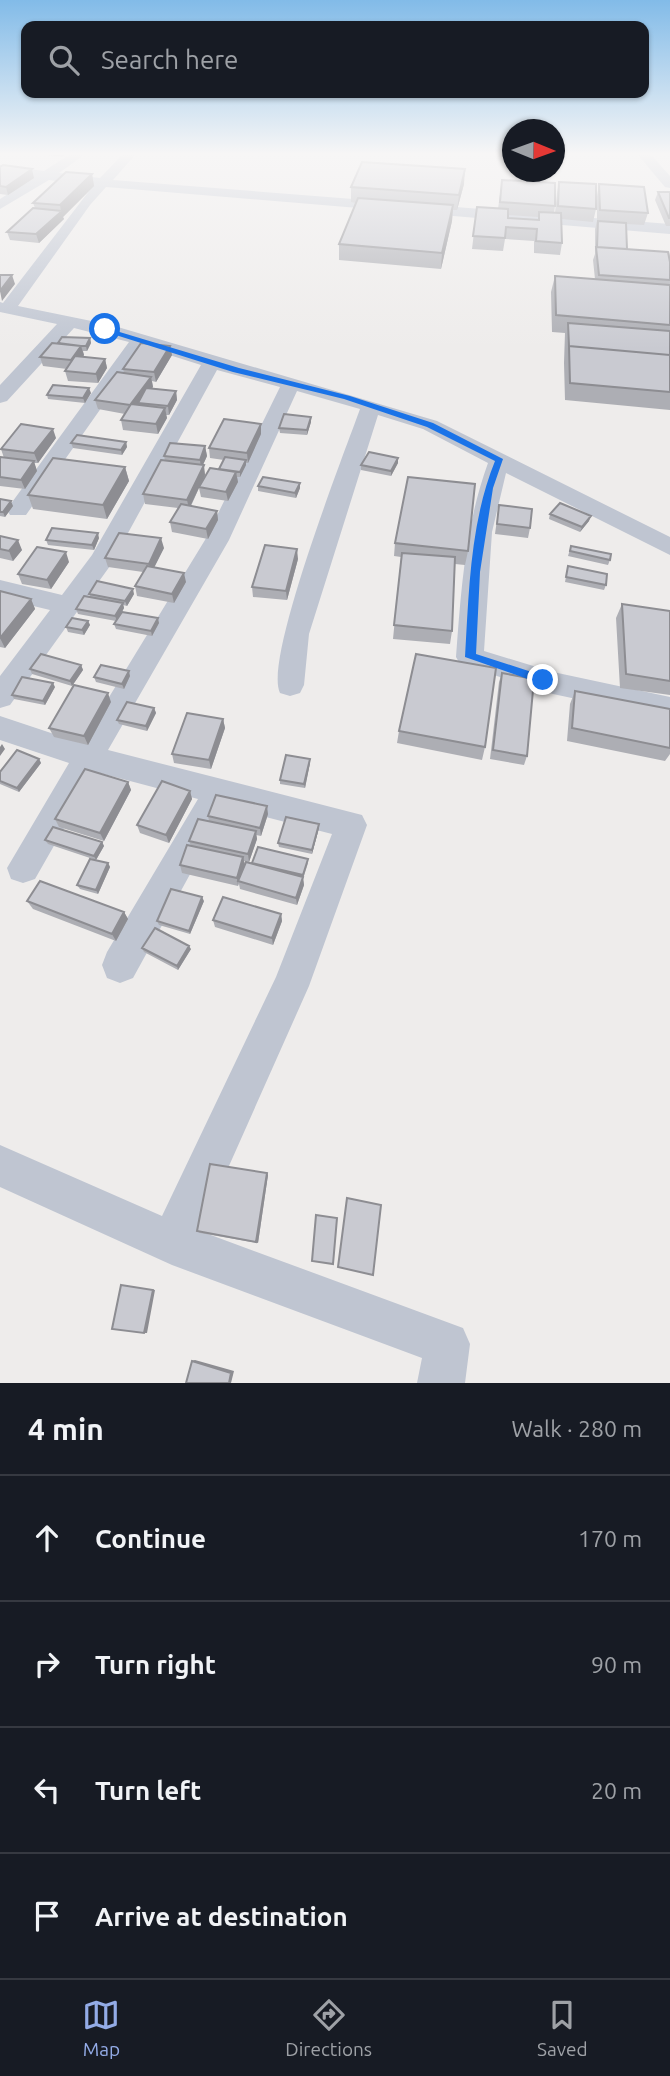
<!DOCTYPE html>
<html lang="en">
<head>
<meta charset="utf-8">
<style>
	:root { --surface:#171b24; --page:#20242c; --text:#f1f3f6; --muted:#9ea1a6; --line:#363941; --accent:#93abe6 }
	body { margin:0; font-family:Ubuntu,sans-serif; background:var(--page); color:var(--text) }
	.compass { position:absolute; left:502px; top:119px; width:63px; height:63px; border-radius:50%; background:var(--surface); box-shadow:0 2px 5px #0004; rotate:91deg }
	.stop { position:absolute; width:21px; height:21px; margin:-16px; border:5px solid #1a73e8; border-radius:50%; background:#fff }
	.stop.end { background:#1a73e8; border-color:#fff; box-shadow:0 2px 7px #0008 }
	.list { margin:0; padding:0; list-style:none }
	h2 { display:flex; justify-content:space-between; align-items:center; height:91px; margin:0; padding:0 28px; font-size:30px }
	h2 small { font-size:23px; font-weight:400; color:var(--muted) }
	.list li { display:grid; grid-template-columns:46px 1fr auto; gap:21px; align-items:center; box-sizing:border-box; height:126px; padding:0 28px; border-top:2px solid var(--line) }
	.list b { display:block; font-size:26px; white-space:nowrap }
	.list em { font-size:23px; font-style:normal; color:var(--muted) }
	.icon { flex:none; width:38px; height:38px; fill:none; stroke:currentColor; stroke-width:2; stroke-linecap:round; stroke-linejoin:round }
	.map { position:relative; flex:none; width:670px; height:1383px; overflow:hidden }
	.search { position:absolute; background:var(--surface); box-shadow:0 2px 5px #0004; left:21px; right:21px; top:21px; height:77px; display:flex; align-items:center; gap:18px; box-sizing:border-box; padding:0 24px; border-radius:14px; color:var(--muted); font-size:26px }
	.sheet { height:595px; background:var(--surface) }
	nav { display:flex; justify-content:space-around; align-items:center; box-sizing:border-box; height:98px; border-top:2px solid var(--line); background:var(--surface); font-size:19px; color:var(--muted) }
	nav a { display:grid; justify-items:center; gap:4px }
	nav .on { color:var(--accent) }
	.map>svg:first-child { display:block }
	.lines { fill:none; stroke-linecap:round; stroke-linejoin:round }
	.minor { fill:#bfc5d1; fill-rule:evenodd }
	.wall { fill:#adaeb4; fill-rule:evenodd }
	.shaded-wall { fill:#8d8d92 }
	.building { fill:#c9cad1; stroke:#8d8d92; stroke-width:2 }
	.route { fill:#1a73e8 }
</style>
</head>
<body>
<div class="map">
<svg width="670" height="1383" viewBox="0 0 670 1383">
	<rect width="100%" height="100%" fill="#eeeceb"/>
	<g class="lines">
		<!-- minor -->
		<path class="minor" d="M69,155H84L59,173L100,178L122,155H135L113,180L670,224V234L106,187L90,205L18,306L111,325L437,421L670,537V555L506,473L492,532L484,651L553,672L670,697V719L553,694L460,664L456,657C461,591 465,526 488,463L423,429L378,415L309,634L304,685L300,693L290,696L280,693C263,660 344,454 360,409L297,391L229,540L108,750L362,815L367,825L309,986L200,1231L463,1328L470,1344L465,1383H417L422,1358L172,1265L0,1187V1145L162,1216L276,977L332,834L227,807L133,978L120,983L107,978L102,965L107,952L198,799L96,772L35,879L23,883L11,879L7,868L69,763L0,740V716L81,743L205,540L280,387L217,370L110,566L10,705L0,708V676L50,610L0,598V580L62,595L92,555L201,365L144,347L26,515H10L7,510L10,505L129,342L74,328L7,401L0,403V385L57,324L0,312V302L3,303L93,186L49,180L0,209V199L33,178L0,173V165L44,171Z
			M638,155H651L670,176V188L665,187Z"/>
	</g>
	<!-- wall -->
	<path class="wall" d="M45,155H65L62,157Z
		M0,165L1,167L34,178L8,195L0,194Z
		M92,174L94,186L63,217L64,219L39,243L10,240L7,232L35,208L33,203Z
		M502,180L555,206L554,213H555L557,193L559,182L596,209L593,222L562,219V243L560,255L534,253V241L505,239L503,251L472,249L477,207L498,209ZM508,215L538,217V220L508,218Z
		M464,184L457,210H453L452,221L441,269L339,260V244L356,203L351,202V187Z
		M599,184L648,213L644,225L626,224L627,249L669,256L670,251V410L565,400L564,363L565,333L552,332L551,292L555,276L595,279L593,260L595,254V229L597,221V196Z
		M658,192H670V226H666L655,200Z
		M90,338L91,343L87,351H83L84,355L83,357L105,359L107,368L98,383L68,381L65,371L67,369L43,366L40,357L58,343Z
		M170,346L172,355L156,382L152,381L153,387L151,388L176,391L177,400L169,415H166L167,418L158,434L123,430L121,420L125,414L98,409L95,400L124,373L123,369Z
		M91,393L85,403L48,399L47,395Z
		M311,417V422L307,435L280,433L279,428Z
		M261,434L248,463H246V465L240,477H237L238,482L228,501L201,497L199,488L191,506L217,511L218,520L208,539L172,532L170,522L178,508L145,504L143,494L165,461L164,456L205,446L207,456L203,465L205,475L200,485L219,470L224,460L210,458L209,448Z
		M56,438L38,463H34L37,471L25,489L0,486V457L4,458L1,449Z
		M126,442L127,447L122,455L73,448L71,443Z
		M398,458V463L391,476L361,470V465Z
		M125,467L129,481L107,519L33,509L28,495Z
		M258,486L300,488L296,498L258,491Z
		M0,499L13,506L5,517L0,516Z
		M499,505L530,528L528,538L495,534Z
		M550,514L589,521L580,532L549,519Z
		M0,536L22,550L13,561L0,558Z
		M99,538L94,550L48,545L46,540Z
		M395,543L468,551L465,565L455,564L452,631L450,644L393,639L401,557L394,556Z
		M571,546L610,560L608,565L568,556Z
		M164,548L154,567L186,582L174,603L137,596L135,586L143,572L108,567L105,558Z
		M298,559L287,600L253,597L252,587Z
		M69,562L51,589L22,584L18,574Z
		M568,566L606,585L604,590L565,582Z
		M0,591L31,599L35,609L5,648L0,647Z
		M89,594H134L127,606L123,605L124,608L122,612L159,623L152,636L116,629L114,624L116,621L78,614L76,609L90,597Z
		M622,604L670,611V695L620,688L616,618Z
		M88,621L90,625L84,635L68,632L66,627Z
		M81,665L83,670L72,686L32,674L30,669Z
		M502,673L527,756L524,765L490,759L499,682Z
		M130,676L124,689L96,682L94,677Z
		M55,687L45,705L14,699L12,695Z
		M575,691L670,709V754L665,761L567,741L570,704Z
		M111,702L88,745L54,737L49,728Z
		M154,708L156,713L147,731L119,724L117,720Z
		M223,719L225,728L211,769L174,763L172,754Z
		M399,731L485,747L482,760L397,743Z
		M39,759L41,763L19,792L0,784V772Z
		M310,763L305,788L280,784V780Z
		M128,782L131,790L104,841L59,827L55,819Z
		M190,791L192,799L169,843L140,833L137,825Z
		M268,814L261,836L256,835L257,839L249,862L244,861L245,865L252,863H308L303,879L304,885L297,905L240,889L239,884L238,886L182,873L180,865L191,846L189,841L209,821L208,816Z
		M319,824V828L312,854L279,847L278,843Z
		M45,840L102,842L104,846L96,860L48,844Z
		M108,863L110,867L98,894L80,889L77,885Z
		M27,901L124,912L128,919L116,941L33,909Z
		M204,901L190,934L159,925L157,921Z
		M281,914L282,921L273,945L215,927L213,920Z
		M142,948L191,949L178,970L144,952Z
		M268,1175L258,1243L200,1233L197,1231Z"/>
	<!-- shaded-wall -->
	<path class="shaded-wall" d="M32,169L34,178L8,195L6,187Z
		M465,169L464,184L457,210L459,195Z
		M92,174L94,186L63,217L64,219L39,243L36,234L61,211L60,205Z
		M453,205L452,221L441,269L442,253Z
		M12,275L15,284L2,301L0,291Z
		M90,338L91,343L87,351L86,346Z
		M81,346L84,355L73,370L71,360Z
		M170,346L172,355L156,382L154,372Z
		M105,359L107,368L98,383L96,374Z
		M151,377L153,387L141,403H138V406L130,405Z
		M89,388L91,393L85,403L83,398Z
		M176,391L177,400L169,415L168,406Z
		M165,408L167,418L158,434L156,424Z
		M311,417V422L307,435V430Z
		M261,424V434L248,463L247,453Z
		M53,429L56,438L38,463L34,453Z
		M126,442L127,447L122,455L121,450Z
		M205,446L207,456L201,469L200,460Z
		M398,458V463L391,476V471Z
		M246,460V465L240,477V472Z
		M34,461L37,471L25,489L21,480Z
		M204,465L205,475L189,509L187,500Z
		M125,467L129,481L107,519L103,505Z
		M236,472L238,482L228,501L226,492Z
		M300,483V488L296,498L295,493Z
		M11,501L13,506L5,517L3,512Z
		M217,511L218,520L208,539L206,529Z
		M591,516L589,521L580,532L582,527Z
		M98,533L99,538L94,550L92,545Z
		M161,538L164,548L151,574L149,564Z
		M18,540L22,550L13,561L9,551Z
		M297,549L298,559L287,600L286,591Z
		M66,552L69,562L51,589L47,580Z
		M184,573L186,582L174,603L172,594Z
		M133,589L134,594L127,606L125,601Z
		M31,599L35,609L5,648L0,638Z
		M123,603L124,608L117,621L115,616Z
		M158,618L159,623L152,636L151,631Z
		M88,621L90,625L84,635L82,630Z
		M81,665L83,670L72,686L70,681Z
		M129,671L130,676L124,689L122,684Z
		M53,683L55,687L45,705L43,701Z
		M108,693L111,702L88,745L84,736Z
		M154,708L156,713L147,731L146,726Z
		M223,719L225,728L211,769L209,760Z
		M2,744L5,749L0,756V747Z
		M39,759L41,763L19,792L17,788Z
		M310,759V763L305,788L304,784Z
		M128,782L131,790L104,841L100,833Z
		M190,791L192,799L169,843L166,835Z
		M267,806L268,814L261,836L260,828Z
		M319,824V828L312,854V850Z
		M256,831L257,839L249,862L248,854Z
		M102,842L104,846L96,860L94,856Z
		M243,857L245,865L238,881V886L237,878Z
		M108,863L110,867L98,894L96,890Z
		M303,877L304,885L297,905L296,898Z
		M202,897L204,901L190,934L189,931Z
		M124,912L128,919L116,941L112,934Z
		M281,914L282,921L273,945L272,938Z
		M189,946L191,949L178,970L177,966Z
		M267,1173L268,1175L258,1243L256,1242Z
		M153,1290H155L147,1333H144Z
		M195,1360L234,1371L231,1383H229L192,1361Z"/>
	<!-- building -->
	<path class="building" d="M362,162L465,169L459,195L351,187Z
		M3,165L32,169L6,187L0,186V167Z
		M66,172L92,174L60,205L33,203Z
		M502,180L555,183V206L500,202Z
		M559,182L596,184V209L558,206Z
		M599,184L644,187L648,213L600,210Z
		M658,192H670V218H669Z
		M358,198L453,205L442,253L339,244Z
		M477,207L508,209V218L539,220V212L561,213L562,243L536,241L537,229L506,227L505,238L473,236Z
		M33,208L62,211L36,234L7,232Z
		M598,221L626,223L627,249L597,247Z
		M596,247L668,252L670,262V280L599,275Z
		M0,275H12L0,291Z
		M555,276L670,285V325L556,315Z
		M568,323L670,331V355L569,346Z
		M62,337L90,338L86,346H81L58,343Z
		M52,343L81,346L71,360L40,357Z
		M141,343L170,346L154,372L123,369Z
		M569,346L670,355V392L570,383Z
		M75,356L105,359L96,374L65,371Z
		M117,372L151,377L130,405L95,400Z
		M53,385L89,388L83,398L47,395Z
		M146,388L176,391L168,406L138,403Z
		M131,404L165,408L156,424L121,420Z
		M284,414L311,417L307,430L279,428Z
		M224,419L261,424L247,453L209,448Z
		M21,424L53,429L34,453L1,449Z
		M77,435L126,442L121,450L71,443Z
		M170,443L205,446L200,460L164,456Z
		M369,452L398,458L391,471L361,465Z
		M0,457L34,461L21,480L0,477Z
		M225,457L246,460L240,472L219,469Z
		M53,458L125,467L103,505L28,495Z
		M161,460L204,465L187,500L143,494Z
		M210,468L236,472L226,492L199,487Z
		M263,477L300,483L295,493L258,486Z
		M408,477L475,484L468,551L395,543Z
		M0,499L11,501L3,512H0Z
		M560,503L591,516L582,527L550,514Z
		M181,504L217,511L206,529L170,522Z
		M499,505L532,509L530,528L497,524Z
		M52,528L98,533L92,545L46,540Z
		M119,533L161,538L149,564L105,558Z
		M0,536L18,540L9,551L0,549Z
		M265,545L297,549L286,591L252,587Z
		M571,546L611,554L610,560L570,551Z
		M37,547L66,552L47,580L18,574Z
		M402,553L455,557L452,631L394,625Z
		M147,566L184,573L172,594L135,586Z
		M568,566L607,574L606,585L566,577Z
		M97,581L133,589L125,601L89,594Z
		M0,591L31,599L0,638Z
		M84,596L123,603L115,616L76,609Z
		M622,604L670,611V681L626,674Z
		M122,612L158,618L151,631L114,624Z
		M72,618L88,621L82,630L66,627Z
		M41,654L81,665L70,681L30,669Z
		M416,654L496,668L485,747L399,731Z
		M101,665L129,671L122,684L94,677Z
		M502,673L534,679L527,756L493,750Z
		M22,677L53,683L43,701L12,695Z
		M74,685L108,693L84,736L49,728Z
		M575,691L670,709V748L572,728Z
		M127,702L154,708L146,726L117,720Z
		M187,713L223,719L209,760L172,754Z
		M17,750L39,759L17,788L0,781V772Z
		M286,755L310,759L304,784L280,780Z
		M85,769L128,782L100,833L55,819Z
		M162,781L190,791L166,835L137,825Z
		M216,795L267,806L260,828L208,816Z
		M286,817L319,824L312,850L278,843Z
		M198,819L256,831L248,854L189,841Z
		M53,827L102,842L94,856L45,840Z
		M187,845L243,857L237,878L180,865Z
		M258,847L308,859L303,875L252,863Z
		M90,859L108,863L96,890L77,885Z
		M246,862L303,877L296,898L238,881Z
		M40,881L124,912L112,934L27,901Z
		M171,889L202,897L189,931L157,921Z
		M223,897L281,914L272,938L213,920Z
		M155,928L189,946L177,966L142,948Z
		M210,1164L267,1173L256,1242L197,1231Z
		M347,1198L381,1205L373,1275L338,1267Z
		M316,1215L337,1218L333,1264L312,1261Z
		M121,1285L153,1290L144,1333L112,1329Z
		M192,1361L231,1373L229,1383H186Z"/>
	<!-- sky -->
	<linearGradient id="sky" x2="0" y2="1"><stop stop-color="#82bbe8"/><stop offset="0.44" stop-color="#f7f6f6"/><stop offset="1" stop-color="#f7f6f6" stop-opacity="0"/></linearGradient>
	<rect width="670" height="349" fill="url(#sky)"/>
	<!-- route -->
	<path class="route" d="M103,327L239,368L350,396L433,423L503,459L493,488L480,572L476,654L547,677V683H539L465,657C469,591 470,523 495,461L427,427L344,399L233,372L103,331Z"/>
</svg>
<svg class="compass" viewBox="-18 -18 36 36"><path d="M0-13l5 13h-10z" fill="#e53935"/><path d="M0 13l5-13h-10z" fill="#9ea1a6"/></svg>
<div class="stop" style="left:105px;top:329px"></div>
<div class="stop end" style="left:543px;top:680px"></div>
<div class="search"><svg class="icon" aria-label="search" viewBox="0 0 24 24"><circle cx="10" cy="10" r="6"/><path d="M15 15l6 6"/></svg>Search here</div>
</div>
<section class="sheet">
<h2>4 min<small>Walk · 280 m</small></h2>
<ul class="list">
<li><svg class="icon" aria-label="ahead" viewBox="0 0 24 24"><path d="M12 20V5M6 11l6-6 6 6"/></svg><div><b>Continue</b></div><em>170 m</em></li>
<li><svg class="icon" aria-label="right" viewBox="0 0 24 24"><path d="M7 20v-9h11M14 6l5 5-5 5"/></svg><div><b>Turn right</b></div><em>90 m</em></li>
<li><svg class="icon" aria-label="left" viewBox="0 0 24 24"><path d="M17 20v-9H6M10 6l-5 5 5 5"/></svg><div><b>Turn left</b></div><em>20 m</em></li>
<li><svg class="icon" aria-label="arrive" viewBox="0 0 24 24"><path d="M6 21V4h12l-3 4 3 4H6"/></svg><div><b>Arrive at destination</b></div></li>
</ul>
</section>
<nav>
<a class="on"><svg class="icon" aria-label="map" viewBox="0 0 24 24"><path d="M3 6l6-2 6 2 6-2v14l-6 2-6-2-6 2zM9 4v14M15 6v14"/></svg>Map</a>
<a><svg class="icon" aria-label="directions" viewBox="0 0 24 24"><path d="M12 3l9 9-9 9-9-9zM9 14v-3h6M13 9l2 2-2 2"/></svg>Directions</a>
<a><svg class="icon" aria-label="saved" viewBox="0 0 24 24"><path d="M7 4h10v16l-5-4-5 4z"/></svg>Saved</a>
</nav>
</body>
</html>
